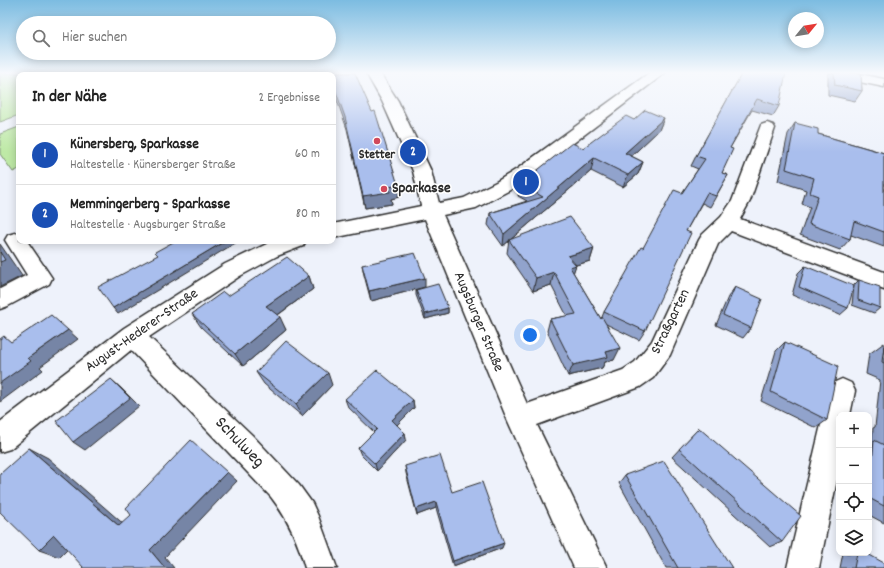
<!DOCTYPE html>
<html lang="de">
<head>
<meta charset="utf-8">
<style>
	:root { --surface:#fff; --page:#f6f6f6; --text:#222; --muted:#767676; --line:#e0e0e0; --accent:#0f766e }
	body { margin:0; font-family:Dekko,sans-serif; background:var(--page); color:var(--text) }
	.controls { position:absolute; right:12px; bottom:12px; display:grid; overflow:hidden; border-radius:8px; box-shadow:0 2px 10px #0003 }
	.controls button { width:36px; height:36px; display:grid; place-items:center; padding:0; border:0; border-bottom:1px solid var(--line); background:var(--surface); color:var(--text); font:20px sans-serif }
	.compass { position:absolute; left:788px; top:12px; width:36px; height:36px; border-radius:50%; background:var(--surface); box-shadow:0 2px 10px #0003; rotate:60deg }
	.you { position:absolute; left:530px; top:335px; width:14px; height:14px; margin:-10px; border:3px solid #fff; border-radius:50%; background:#1a73e8; box-shadow:0 0 0 6px #1a73e833 }
	.badge { display:grid; place-items:center; width:26px; height:26px; border-radius:50%; background:var(--accent); color:#fff; font-size:13px; font-weight:700 }
	.pin { position:absolute; translate:-50% -50%; border:2px solid #fff; box-shadow:0 1px 4px #0006 }
	.list { margin:0; padding:0; list-style:none }
	h2 { display:flex; justify-content:space-between; align-items:center; height:52px; margin:0; padding:0 16px; font-size:17px }
	h2 small { font-size:13px; font-weight:400; color:var(--muted) }
	.list li { display:grid; grid-template-columns:26px 1fr auto; gap:12px; align-items:center; box-sizing:border-box; height:60px; padding:0 16px; border-top:1px solid var(--line) }
	.list b { display:block; font-size:15px; white-space:nowrap }
	.list p { margin:0; font-size:13px; white-space:nowrap; color:var(--muted) }
	.list em { font-size:13px; font-style:normal; color:var(--muted) }
	.icon { flex:none; width:22px; height:22px; fill:none; stroke:currentColor; stroke-width:2; stroke-linecap:round; stroke-linejoin:round }
	.map { position:relative; flex:none; width:884px; height:568px; overflow:hidden }
	.search { position:absolute; background:var(--surface); box-shadow:0 2px 10px #0003; left:16px; top:16px; width:320px; height:44px; display:flex; align-items:center; gap:10px; box-sizing:border-box; padding:0 14px; border-radius:22px; color:var(--muted); font-size:15px }
	.panel { position:absolute; background:var(--surface); box-shadow:0 2px 10px #0003; left:16px; top:72px; width:320px; height:172px; border-radius:8px }
	.map>svg:first-child { display:block }
	.green { fill:#bee9a6; stroke:#748a68 }
	.lines { fill:none; stroke-linecap:round; stroke-linejoin:round }
	.minor-casing { stroke:#2b2b2b; stroke-width:3 }
	.minor { fill:#fff; fill-rule:evenodd }
	.wall { fill:#91a3cc; stroke:#2b2b2b }
	.shaded-wall { fill:#7685a6; stroke:#2b2b2b }
	.building { fill:#a9beed; stroke:#2b2b2b }
	.poi-dot { fill:#d1495b; stroke:#fff; stroke-width:1.5 }
	.labels { text-anchor:middle; dominant-baseline:central; stroke-width:3; stroke-linejoin:round; paint-order:stroke }
	.far-poi-label { font-size:13px; font-weight:bold; fill:#2b2b2b; stroke:#fff }
	.poi-label { font-size:15px; font-weight:bold; fill:#2b2b2b; stroke:#fff; text-anchor:start }
	.street-label { font-size:15px; fill:#2b2b2b; stroke:#fff }
	.near-street-label { font-size:18px; fill:#2b2b2b; stroke:#fff }
</style>
</head>
<body>
<div class="map">
<svg width="884" height="568" viewBox="0 0 884 568">
	<rect width="100%" height="100%" fill="#eef2fb"/>
	<filter id="ink" filterUnits="userSpaceOnUse"><feTurbulence type="fractalNoise" baseFrequency=".025" numOctaves="2"/><feDisplacementMap in="SourceGraphic" scale="8" xChannelSelector="R" yChannelSelector="G"/><feConvolveMatrix kernelMatrix="1 2 1 2 8 2 1 2 1" color-interpolation-filters="sRGB"/></filter>
	<g filter="url(#ink)">
		<!-- green -->
		<path class="green" d="M0,73H133L126,75H19V115L0,122Z
			M19,127V169L13,172L0,154V134Z"/>
		<g class="lines">
			<defs>
				<path id="minor" d="M366,73H380L398,101L431,171L439,203L464,198L496,182L517,169L649,73H665L529,177L510,190L476,208L443,215L527,404L623,370L635,362L652,341L699,240L702,235L721,217L732,201L761,125L767,123L773,125L775,128L750,201L740,219L884,272V290L855,278L731,231L718,244L670,355L653,378L640,387L537,425L607,568H574L507,419L425,219L333,238V224L421,206L413,171L382,101Z
					M829,73H855L884,79V87L831,76Z
					M15,233L19,234V241H27L52,278L49,284L8,306L0,309V289L27,275L5,240L8,235Z
					M273,241H306L303,246L277,256L240,276L149,337L252,435L299,485L312,503L318,516L337,568H305C298,541 288,519 271,497L131,350L10,449L0,452V422L124,328L225,264Z
					M842,379L851,383L855,391L850,415H839V470L819,568H787L829,391L833,383Z"/>
			</defs>
			<!-- minor casing -->
			<use href="#minor" class="minor-casing"/>
			<!-- minor -->
			<use href="#minor" class="minor"/>
		</g>
		<!-- wall -->
		<path class="wall" d="M327,73H355L399,197L391,199L392,204L365,208L347,129L333,89V75H328Z
			M742,73L779,106L773,116L752,110L730,148L722,173L728,175L710,207L702,203L686,231L645,331L639,340L606,324L614,360L605,362L602,368L568,376L547,331L550,319L567,316L551,285L533,291L507,253L509,240L594,248L590,261L576,265L573,272L601,319L602,317L604,312L643,248L682,193L698,169L691,166L696,156Z
			M828,73H861L862,91L855,101L828,95Z
			M664,118L659,130L631,156L643,162L638,174L623,187L591,171L503,246L488,225L490,213L527,201L518,196L520,184L583,148L634,120Z
			M795,123L818,134L884,153V247L851,235L850,239L840,250L800,235L810,207L802,204L806,190L778,181L788,134Z
			M362,265L425,287L371,301L364,275Z
			M805,266L848,308L840,315L792,295L798,273Z
			M309,276L313,289L278,315L286,330L243,366L201,327L192,314L228,296Z
			M859,280L880,308L874,313L852,305L854,285Z
			M735,287L751,328L743,338L716,325L728,297Z
			M416,290L448,308V313L425,319L416,295Z
			M785,342L827,420L816,428L761,401L776,351Z
			M884,343V523L869,515V442L872,441L873,428L875,427L880,380L866,374L869,354Z
			M256,372L332,385L302,416L264,384Z
			M345,399L413,400L414,408L397,425L405,433L406,440L377,471L361,455L358,448L374,432L348,407Z
			M699,428L782,542L770,547L672,457Z
			M405,466L452,492L502,548L453,566L436,508L417,515L406,473Z
			M625,475L732,568H666L619,483Z
			M843,553H866L884,568H840Z"/>
		<!-- shaded-wall -->
		<path class="shaded-wall" d="M664,118L659,130L621,166L625,153Z
			M594,158L591,171L503,246L504,234Z
			M643,162L638,174L623,187L628,175Z
			M398,185L399,197L391,199L392,204L365,208L363,196L389,187Z
			M225,241H239L227,248L118,314L113,308Z
			M0,244L22,276L0,287Z
			M594,248L590,261L576,265L572,277L568,256Z
			M554,272L551,285L533,291L536,278Z
			M309,276L313,289L272,319L266,306Z
			M425,278V287L371,301L369,291Z
			M448,308V313L425,319V314Z
			M280,317L286,330L243,366L235,354Z
			M68,330L78,339L40,367L43,370L0,402V383L28,358Z
			M620,348L614,360L605,362L602,368L568,376L573,365L606,352Z
			M328,373L332,385L302,416L296,404Z
			M111,379L121,388L139,406L85,450L73,442Z
			M413,400L414,408L394,428L392,420Z
			M405,433L406,440L377,471L375,464Z
			M29,448L48,458L135,534L119,526Z
			M227,472L237,481L165,557L174,568H165L150,550Z
			M436,502V508L417,515L416,509Z
			M54,535L73,543L59,557L39,550Z
			M504,543L502,548L453,566V561Z"/>
		<!-- building -->
		<path class="building" d="M329,73H355L372,112L375,111L398,185L389,187L390,192L363,196L345,117L333,83V75H330Z
			M742,73H786L779,106L757,99L730,148L733,149L722,173L728,175L716,196L707,193L686,231L691,233L645,331L604,312L641,247L643,248L674,190L682,193L705,159L696,156Z
			M834,73H861L862,91L835,85Z
			M645,110L664,118L625,153L643,162L628,175L594,158L504,234L490,213L543,197L520,184L572,143L583,148L626,116L634,120Z
			M795,123L818,129V134L884,153V232L854,221L850,239L809,224L818,196L810,193L814,178L786,169Z
			M570,217L594,248L568,256L576,265L570,267L601,319L602,317L620,348L606,352L608,357L573,365L550,319L576,314L554,272L536,278L509,240Z
			M175,241H225L113,308L98,287L158,255L155,252Z
			M0,252L5,260L0,262Z
			M415,253L425,278L369,291L362,265Z
			M287,257L309,276L266,306L280,317L235,354L192,314L223,292L228,296Z
			M805,266L854,286L848,308L799,287Z
			M859,280L880,287V308L858,300Z
			M438,284L448,308L425,314L416,290Z
			M735,287L762,299L751,328L723,315Z
			M51,315L68,330L28,358L31,361L0,383V339L4,336L11,342Z
			M286,341L328,373L296,404L256,372Z
			M785,342L838,366L827,420L771,392Z
			M884,346V363L882,362Z
			M377,370L413,400L392,420L405,433L375,464L358,448L377,429L345,399Z
			M111,379L130,398L73,442L56,421Z
			M699,428L801,516L782,542L679,449Z
			M191,440L227,472L150,550L165,568H82L83,567L54,535L39,550L0,512V474L29,448L119,526L131,515L126,508Z
			M874,440L884,445V506L869,498Z
			M440,455L452,492L482,482L504,543L453,561L436,502L416,509L405,466Z
			M664,461L732,568H678L625,475Z
			M857,553H866L884,563V568H854Z"/>
	</g>
	<!-- sky -->
	<linearGradient id="sky" x2="0" y2="1"><stop stop-color="#7cbce1"/><stop offset="0.48" stop-color="#f7f9fd"/><stop offset="1" stop-color="#f7f9fd" stop-opacity="0"/></linearGradient>
	<rect width="884" height="152" fill="url(#sky)"/>
	<!-- markers -->
	<g class="poi-dot">
		<circle cx="377" cy="141" r="4"/>
		<circle cx="384" cy="189" r="4"/>
	</g>
	<g class="labels">
		<!-- far-poi labels -->
		<g class="far-poi-label">
			<text x="377" y="155">Stetter</text>
		</g>
		<!-- poi labels -->
		<g class="poi-label">
			<text x="392" y="189">Sparkasse</text>
		</g>
		<!-- street labels -->
		<g class="street-label">
			<text transform="translate(478 322) rotate(67)">Augsburger Straße</text>
			<text transform="translate(671 322) rotate(-64)">Straßgarten</text>
			<text transform="translate(142 331) rotate(-35)">August-Hederer-Straße</text>
		</g>
		<!-- near-street labels -->
		<g class="near-street-label">
			<text transform="translate(239 443) rotate(46)">Schulweg</text>
		</g>
	</g>
</svg>
<div class="controls">
<button>+</button>
<button>−</button>
<button><svg class="icon" aria-label="locate" viewBox="0 0 24 24"><circle cx="12" cy="12" r="6"/><path d="M12 2v4M12 18v4M2 12h4M18 12h4"/></svg></button>
<button><svg class="icon" aria-label="layers" viewBox="0 0 24 24"><path d="M12 4l9 5-9 5-9-5zM3 14l9 5 9-5"/></svg></button>
</div>
<svg class="compass" viewBox="-18 -18 36 36"><path d="M0-13l5 13h-10z" fill="#e53935"/><path d="M0 13l5-13h-10z" fill="#767676"/></svg>
<div class="you"></div>
<div class="pin badge" style="left:526px;top:182px;background:#1a4fb4">1</div>
<div class="pin badge" style="left:413px;top:152px;background:#1a4fb4">2</div>
<div class="search"><svg class="icon" aria-label="search" viewBox="0 0 24 24"><circle cx="10" cy="10" r="6"/><path d="M15 15l6 6"/></svg>Hier suchen</div>
<section class="panel">
<h2>In der Nähe<small>2 Ergebnisse</small></h2>
<ul class="list">
<li><span class="badge" style="background:#1a4fb4">1</span><div><b>Künersberg, Sparkasse</b><p>Haltestelle · Künersberger Straße</p></div><em>60 m</em></li>
<li><span class="badge" style="background:#1a4fb4">2</span><div><b>Memmingerberg - Sparkasse</b><p>Haltestelle · Augsburger Straße</p></div><em>80 m</em></li>
</ul>
</section>
</div>
</body>
</html>
